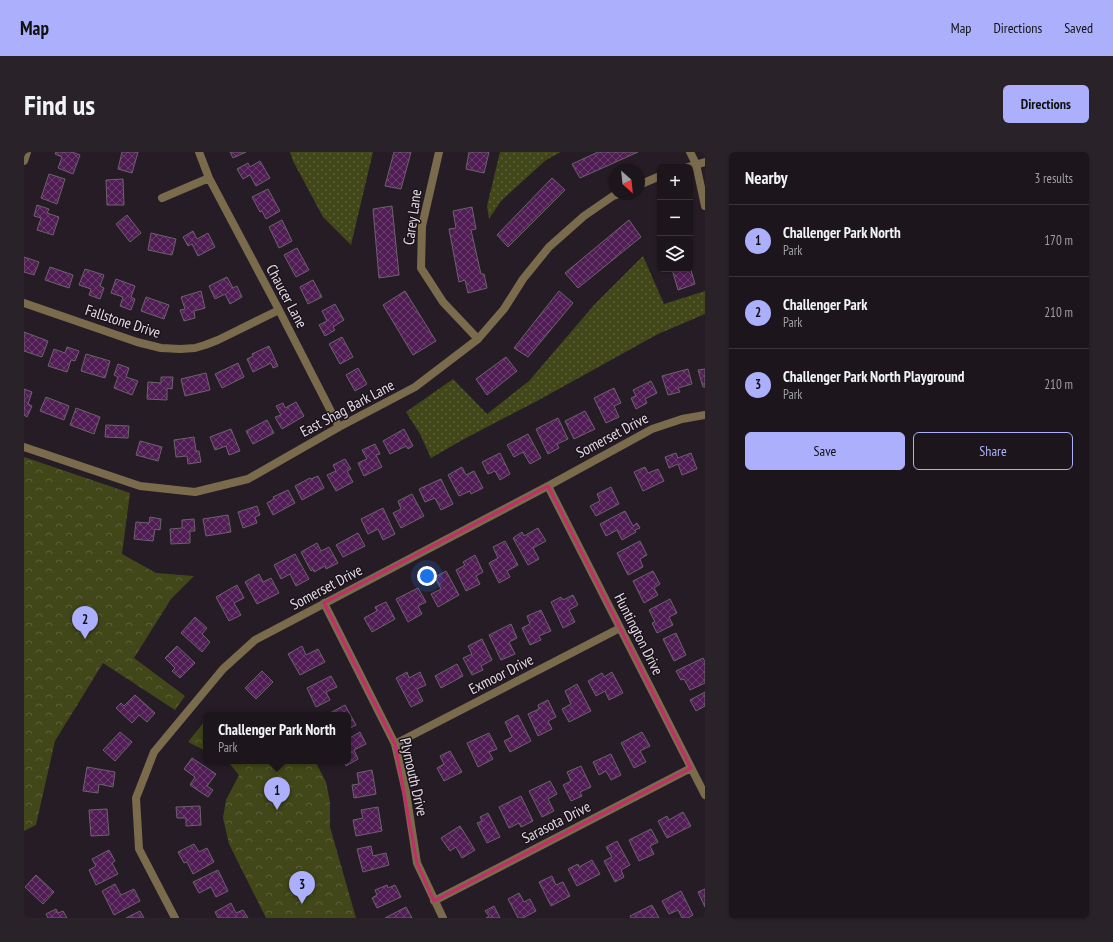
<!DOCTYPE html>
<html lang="en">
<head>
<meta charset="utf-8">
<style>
	:root { --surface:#1c151c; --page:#292229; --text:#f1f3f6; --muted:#a09fa3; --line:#3a343b; --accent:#acaffb }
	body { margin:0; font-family:"PT Sans Narrow",sans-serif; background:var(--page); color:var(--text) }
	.controls { position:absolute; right:12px; top:12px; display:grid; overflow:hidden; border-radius:6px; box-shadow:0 1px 3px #0004 }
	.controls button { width:36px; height:36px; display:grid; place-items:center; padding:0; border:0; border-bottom:1px solid var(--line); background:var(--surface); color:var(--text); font:20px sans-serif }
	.compass { position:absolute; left:585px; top:12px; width:36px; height:36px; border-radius:50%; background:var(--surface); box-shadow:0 1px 3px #0004; rotate:153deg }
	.you { position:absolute; left:403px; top:424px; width:14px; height:14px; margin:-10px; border:3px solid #fff; border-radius:50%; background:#1a73e8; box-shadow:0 0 0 6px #1a73e833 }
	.badge { display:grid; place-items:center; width:26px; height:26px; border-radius:50%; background:var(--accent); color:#111; font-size:13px; font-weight:700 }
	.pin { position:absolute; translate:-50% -33px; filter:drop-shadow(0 1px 2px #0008) }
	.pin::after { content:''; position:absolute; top:21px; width:14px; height:12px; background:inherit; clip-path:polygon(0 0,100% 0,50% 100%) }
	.popup { position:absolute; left:179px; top:560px; width:148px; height:52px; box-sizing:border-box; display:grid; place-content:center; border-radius:6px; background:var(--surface); filter:drop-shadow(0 1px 3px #0005); font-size:13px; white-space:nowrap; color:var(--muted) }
	.popup b { font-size:15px; color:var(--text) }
	.popup::after { content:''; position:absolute; left:50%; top:100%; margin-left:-8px; border:8px solid transparent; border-top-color:var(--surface) }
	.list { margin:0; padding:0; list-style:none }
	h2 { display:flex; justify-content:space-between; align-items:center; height:52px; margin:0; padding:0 16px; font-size:17px }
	h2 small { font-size:13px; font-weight:400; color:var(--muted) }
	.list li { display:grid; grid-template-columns:26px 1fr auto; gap:12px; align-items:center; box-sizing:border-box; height:72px; padding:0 16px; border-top:1px solid var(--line) }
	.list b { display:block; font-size:15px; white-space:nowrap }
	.list p { margin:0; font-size:13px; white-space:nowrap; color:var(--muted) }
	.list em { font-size:13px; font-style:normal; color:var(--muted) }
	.actions { display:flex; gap:8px; padding:12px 16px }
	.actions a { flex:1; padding:9px 0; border:1px solid var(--accent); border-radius:6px; text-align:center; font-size:14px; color:var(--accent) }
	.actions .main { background:var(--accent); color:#111 }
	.icon { flex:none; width:22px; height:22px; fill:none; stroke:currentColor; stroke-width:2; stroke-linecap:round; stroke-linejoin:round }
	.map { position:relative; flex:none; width:681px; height:766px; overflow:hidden; border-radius:6px }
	header { display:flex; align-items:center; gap:24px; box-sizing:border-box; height:56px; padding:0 20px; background:var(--accent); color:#111 }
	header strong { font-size:19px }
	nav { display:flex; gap:22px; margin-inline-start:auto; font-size:14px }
	.intro { display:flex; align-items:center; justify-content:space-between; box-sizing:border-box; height:96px; padding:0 24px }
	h1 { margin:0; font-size:28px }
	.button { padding:10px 18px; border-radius:6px; background:var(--accent); color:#111; font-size:14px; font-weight:700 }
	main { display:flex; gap:24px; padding:0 24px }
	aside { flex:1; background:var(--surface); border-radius:6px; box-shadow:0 1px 3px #0004 }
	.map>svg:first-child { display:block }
	.grass { fill:url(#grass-dots) }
	.park { fill:url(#park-crowns) }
	.building { fill:url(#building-cross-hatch); stroke:#6d626d }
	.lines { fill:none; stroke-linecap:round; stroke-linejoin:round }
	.street { stroke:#796b4c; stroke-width:8 }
	.marked { fill:none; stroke:#c52c68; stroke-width:3; stroke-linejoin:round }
	.labels { text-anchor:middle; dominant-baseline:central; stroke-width:3; stroke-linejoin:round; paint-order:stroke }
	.street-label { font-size:15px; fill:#e1dbe2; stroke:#1c131d }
</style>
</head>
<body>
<header>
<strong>Map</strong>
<nav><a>Map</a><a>Directions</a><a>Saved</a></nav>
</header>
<div class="intro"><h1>Find us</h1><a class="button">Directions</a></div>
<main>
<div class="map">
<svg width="681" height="766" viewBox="0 0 681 766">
	<defs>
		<pattern id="grass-dots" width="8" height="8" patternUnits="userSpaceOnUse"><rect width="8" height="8" fill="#414719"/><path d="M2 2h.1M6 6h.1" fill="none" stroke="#5c613a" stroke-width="1.8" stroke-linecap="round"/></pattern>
		<pattern id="park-crowns" width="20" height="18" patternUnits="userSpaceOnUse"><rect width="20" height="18" fill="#414719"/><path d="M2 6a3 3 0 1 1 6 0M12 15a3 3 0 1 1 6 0" fill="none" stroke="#5c613a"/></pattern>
		<pattern id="building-cross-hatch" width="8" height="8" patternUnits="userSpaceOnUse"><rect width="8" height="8" fill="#501d54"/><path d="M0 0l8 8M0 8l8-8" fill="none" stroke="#693d6c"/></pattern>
	</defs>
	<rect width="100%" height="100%" fill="#261c26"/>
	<!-- grass -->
	<path class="grass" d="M266,0H349L327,93L299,65L269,9Z
		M476,0H537L522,8L477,49L465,67L463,54Z
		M619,104L640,152L681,139V162L634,182L513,249L440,287L407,306L396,282L382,260L429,227L463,262L505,229L570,153Z"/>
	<!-- park -->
	<path class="park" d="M0,305L106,341L98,402L132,421L170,424L147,447L110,506L161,544L151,558L79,511L31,589L12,673L0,679Z
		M180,570L182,572V599L164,590Z
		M200,609H291L302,630L306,650V675L332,766H242L205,692L199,666L202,648L215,623L206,612Z"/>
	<!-- building -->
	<path class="building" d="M32,0H48L56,3L49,22L34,16L38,5L31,2Z
		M98,0H114L108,21L94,17Z
		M206,0H222L209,6Z
		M370,0H387L377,37L361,34Z
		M445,0H465L460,21L442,17Z
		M574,0H614L556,26L548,12Z
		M236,9L246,26L232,34L226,23L219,27L213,17L224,11L226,15Z
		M25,22L41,27L33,52L17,46Z
		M528,26L541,38L484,95L473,83Z
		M99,27L100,53H83L82,28Z
		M244,37L256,59L242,67L238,59L236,60L228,45Z
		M13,53L25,57L23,61L35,65L29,83L13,78L17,66L10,64Z
		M368,54L375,123L355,126L349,57Z
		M448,55L452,77L447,78L457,122H460L463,136L444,141L441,128L435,130L425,77L432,76L429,59Z
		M103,63L117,81L106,90L92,72Z
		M258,68L268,89L255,96L245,75Z
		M605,68L617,85L554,136L541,121Z
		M169,79L173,87L184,81L191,95L174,104L168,92L164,94L159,85Z
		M127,81L152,87L148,103L124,98Z
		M273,96L285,118L272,125L260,103Z
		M0,105L15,110L10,123L0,120Z
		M26,115L49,123L45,136L21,128Z
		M666,115L671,132L654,138L648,117H666Z
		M61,117L80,123L76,134L80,136L76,147L65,143L67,137L55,133Z
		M203,125L209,136L213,134L218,145L206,152L201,142L191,147L185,134Z
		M92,127L111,134L107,145L111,147L107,158L96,154L99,145L87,141Z
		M289,128L298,145L284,152L276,135Z
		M177,139L181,156L170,159L171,166L160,169L156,158L161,157L157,145Z
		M381,139L412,189L389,203L359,153Z
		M535,139L549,151L504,205L490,196Z
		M122,145L145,153L140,167L117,159Z
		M311,152L320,168L309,175L311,178L301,184L295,173L303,169L298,159Z
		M0,180L24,189L18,205L0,199Z
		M318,185L329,205L316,212L305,192Z
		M245,194L254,214L249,216L247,211L229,220L223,207L229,204L228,202Z
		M43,195L55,199L51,209L47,208L43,220L24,214L30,197L41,201Z
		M62,202L86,209L81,226L57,219Z
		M482,205L493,219L463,243L452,227Z
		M214,211L220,225L198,236L191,222Z
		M94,212L105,216L102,225L114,229L108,243L90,236L94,225L90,223Z
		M334,216L343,232L331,239L322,223Z
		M664,217L668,232L654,236L656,240L644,243L638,224Z
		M681,217V235H679L674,218Z
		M182,221L186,238L161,244L157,227Z
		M137,225H149L148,237L143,236V248L123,247L124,230L137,231Z
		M627,229L633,241L621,247L623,251L612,257L607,246L612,244L609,238Z
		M590,236L597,251L590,254L595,265L582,271L570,246Z
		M0,237L8,240L4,252L8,254L3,265L0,263Z
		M22,245L45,254L40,268L16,259Z
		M272,250L280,264L258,277L251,265L257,263L252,254L259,251L261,256Z
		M52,256L76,265L70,282L46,273Z
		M561,259L571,277L550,287L541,269Z
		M534,266L544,287L533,292L535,296L524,302L512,277Z
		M243,268L250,281L229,292L222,279Z
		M82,273L105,274L104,286L81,285Z
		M207,277L216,299L205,303L202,294L191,298L186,285Z
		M380,277L389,294L384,297L382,294L366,302L359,289Z
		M504,282L517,306L506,312L499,300L490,305L483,293Z
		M170,285L172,299H175L177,310L164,312L163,304L152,305L150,288Z
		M116,289L138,295L134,309L112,303Z
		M351,292L356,302L352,303L358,315L340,324L334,311L343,307L338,298Z
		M476,301L486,322L476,328L471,319L464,322L458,310Z
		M652,301L654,306L667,301L673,317L658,323L654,312L645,316L641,305Z
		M321,307L327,317L323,319L329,330L312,339L303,323L312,319L309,313Z
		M438,315L442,323L450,319L459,336L447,342L446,339L435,344L424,323Z
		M621,315L624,321L634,317L640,329L619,339L610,320Z
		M294,324L300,336L278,348L271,334L286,326L287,327Z
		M417,327L429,352L417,358L411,346L401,350L395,337Z
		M587,335L595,352L572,364L566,354L576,349L573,342Z
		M264,338L271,351L249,363L243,351L250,347L249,345Z
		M388,342L400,364L377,376L369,361L377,357L374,349Z
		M233,354L236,363L231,365L233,371L219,376L214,360Z
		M359,356L371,382L359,388L354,377L344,382L337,367Z
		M601,359L609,374L613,371L616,376L611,378L612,380L598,388L593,378L582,384L576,372Z
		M204,363L207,380L182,384L179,367Z
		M126,365L137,367L136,378L131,377L129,389L110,387L112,370L125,371Z
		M170,367L171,379H166V391L147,392L146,377L158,376V368Z
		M514,376L522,389L509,396L515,407L504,413L489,386L498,380L500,384Z
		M334,381L341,394L319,405L312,393Z
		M481,389L494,413L483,419L486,425L475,431L465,411L474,406L469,395Z
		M616,389L623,403L616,407L619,415L604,423L593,401Z
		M293,391L297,399L305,395L314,411L302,417L301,414L290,420L289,417L287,419L277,400Z
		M271,402L285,427L272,434L266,422L257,427L250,413Z
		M451,403L459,420L452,424L456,432L442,439L432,418L441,413L439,410Z
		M422,419L435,443L414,455L407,442L417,437L411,425Z
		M629,419L636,432L630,436L634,443L620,451L609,429Z
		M235,422L239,430L247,426L255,441L233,452L221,430Z
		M213,433L220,446L210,451L217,463L205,469L192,445Z
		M394,436L402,450L394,454L398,462L384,470L372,447Z
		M549,443L554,453L545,458L551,470L539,476L527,450L537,445L539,448Z
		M646,447L653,461L645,465L649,473L633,481L628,471L631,470L625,458Z
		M362,450L371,467L348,480L340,466L353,459L351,455Z
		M517,458L527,479L515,484L517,488L506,493L498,476L506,472L503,464Z
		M171,465L183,476L178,482L186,490L178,500L157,481Z
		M487,472L493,486L485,490L491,502L477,508L465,483Z
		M652,481L662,503L650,509L639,487Z
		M458,487L468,508L457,514L459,518L448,523L439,506L448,502L444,494Z
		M153,494L171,511L156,526L148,519L151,516L141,506Z
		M278,494L282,503L294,497L301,510L276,523L264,502Z
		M679,506L681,510V531L666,538L660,527L657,528L652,519Z
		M433,512L439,524L417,536L411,524Z
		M238,519L249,530L232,547L221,536Z
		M383,520L385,526L396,520L402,533L393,537L399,549L387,555L372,526Z
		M588,520L599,541L585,548L581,539L572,544L564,529L578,521L580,525Z
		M307,524L313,535L302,540L306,548L292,555L283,536Z
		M553,532L567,559L545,570L538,557L547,552L541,539Z
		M681,540V554L672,559L666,548Z
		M111,543L131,561L123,570L115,563L108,571L92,556L97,551L100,554Z
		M524,548L532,565L524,569L528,577L514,584L504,562L515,557L514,553Z
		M321,553L332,573L324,577V563H307L306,561Z
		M494,563L507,589L486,600L480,589L488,585L481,570Z
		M96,580L108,590L91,609L79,598Z
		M336,580L342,592L330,598L334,607L322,614L320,609H324V587Z
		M618,580L626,594L616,599L622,610L610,616L597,591Z
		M465,581L473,597L465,600L469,607L454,615L443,591Z
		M426,599L438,620L420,629L413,616L420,612L416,604Z
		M587,602L597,623L587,628L582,619L575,623L569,610Z
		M168,606L192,622L183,634L189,638L184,645L166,633L171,625L160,617Z
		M557,614L567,635L556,640L558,644L547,649L539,633L547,629L543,620Z
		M63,615L91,620L89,635L75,632L74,641L59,639Z
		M348,618L352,642L330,646L328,633L335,632L333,621Z
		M526,629L533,642L524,647L530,659L518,665L505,639Z
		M497,644L509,669L497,675L495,671L485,676L475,655Z
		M176,654L177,673L162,674V666H153L152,655Z
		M354,655L358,679L332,684L329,668L339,666L337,658Z
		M83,657L85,683L67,684L65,658Z
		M659,660L667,674L643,686L634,669L643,664L645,668Z
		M464,661L476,685L463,691L453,671L458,669L456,665Z
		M436,674L451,698L438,706L432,695L426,699L417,686Z
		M627,677L634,690L626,694L630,702L615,709L605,688Z
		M593,689L606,713L597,718L600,725L591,730L580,709L588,705L582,695Z
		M170,692L175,700L183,696L190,710L169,722L163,710L160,711L154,700Z
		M347,694L349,704L362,701L365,713L339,720L333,697Z
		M85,698L91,709L88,711L94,722L72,733L65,718L72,714L68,707Z
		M568,708L576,722L553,734L544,717L554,712L555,715Z
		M194,718L204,739L192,745L187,735L175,741L169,730Z
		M12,723L30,740L19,752L1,735Z
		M528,724L532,733L539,730L546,744L527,754L515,730Z
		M91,732L97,743L110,737L116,749L90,763L78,739Z
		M363,733L364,736L371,733L377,745L353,756L348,746L353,743L351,738Z
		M681,737V755L674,740Z
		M657,739L669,763L664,766H658L654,758L645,762L638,749Z
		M495,741L500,750L506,747L512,759L499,766H494L484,747Z
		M207,751L212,761L219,758L224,766H194L191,760Z
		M628,753L635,766H607L606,764Z
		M470,754L476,766H462L465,764L461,759Z
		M382,755L388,766H361Z
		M32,757L34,761L39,759L43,766H24L22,762Z
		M116,759L120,766H102Z"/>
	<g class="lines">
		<!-- street -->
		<path class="street" d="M175,0L185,26L255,158L315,275
			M415,0L398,74L397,116L419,150L454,187
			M666,0L672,12L681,54
			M0,9L3,0
			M664,15L681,10
			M615,33L636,24
			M138,46L185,26
			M0,151L113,190L137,196L156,197L171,196L181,193L194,188L255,158
			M0,295L116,334L171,340L224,327L315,275L391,235L454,187L480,157L499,127L525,95L560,64L589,44L595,42
			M524,334L681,643
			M300,451L371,592L382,640L393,711L419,766
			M371,592L596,476
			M410,749L667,616
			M151,766L115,697L112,646L130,600L199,517L231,488L524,334L628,277L658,267L681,263"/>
	</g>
	<!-- marked area -->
	<path class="marked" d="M524,334L667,616L410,749L393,711L371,592L300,451Z"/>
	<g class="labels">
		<!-- street labels -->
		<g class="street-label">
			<text transform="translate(388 65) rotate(-82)">Carey Lane</text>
			<text transform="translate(263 144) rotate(62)">Chaucer Lane</text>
			<text transform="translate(99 169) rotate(18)">Fallstone Drive</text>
			<text transform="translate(323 256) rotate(-28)">East Shag Bark Lane</text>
			<text transform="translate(588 283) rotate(-28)">Somerset Drive</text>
			<text transform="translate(302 435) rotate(-28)">Somerset Drive</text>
			<text transform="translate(615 482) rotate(63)">Huntington Drive</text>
			<text transform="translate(477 522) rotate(-27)">Exmoor Drive</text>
			<text transform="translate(390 625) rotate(77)">Plymouth Drive</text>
			<text transform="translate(532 670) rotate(-27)">Sarasota Drive</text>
		</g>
	</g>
</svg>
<div class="controls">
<button>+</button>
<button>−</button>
<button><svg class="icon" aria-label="layers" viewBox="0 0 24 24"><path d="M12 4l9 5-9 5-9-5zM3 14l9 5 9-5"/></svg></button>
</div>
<svg class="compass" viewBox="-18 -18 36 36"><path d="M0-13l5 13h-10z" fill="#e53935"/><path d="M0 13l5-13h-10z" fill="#a09fa3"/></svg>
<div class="you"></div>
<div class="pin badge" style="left:253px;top:658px">1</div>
<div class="popup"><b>Challenger Park North</b>Park</div>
<div class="pin badge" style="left:61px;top:487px">2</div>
<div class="pin badge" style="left:278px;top:752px">3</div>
</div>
<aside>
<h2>Nearby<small>3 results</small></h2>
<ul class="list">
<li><span class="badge">1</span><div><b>Challenger Park North</b><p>Park</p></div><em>170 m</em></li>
<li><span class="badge">2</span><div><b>Challenger Park</b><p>Park</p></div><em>210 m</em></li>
<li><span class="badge">3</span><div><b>Challenger Park North Playground</b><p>Park</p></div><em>210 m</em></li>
</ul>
<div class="actions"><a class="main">Save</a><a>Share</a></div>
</aside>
</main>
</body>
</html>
